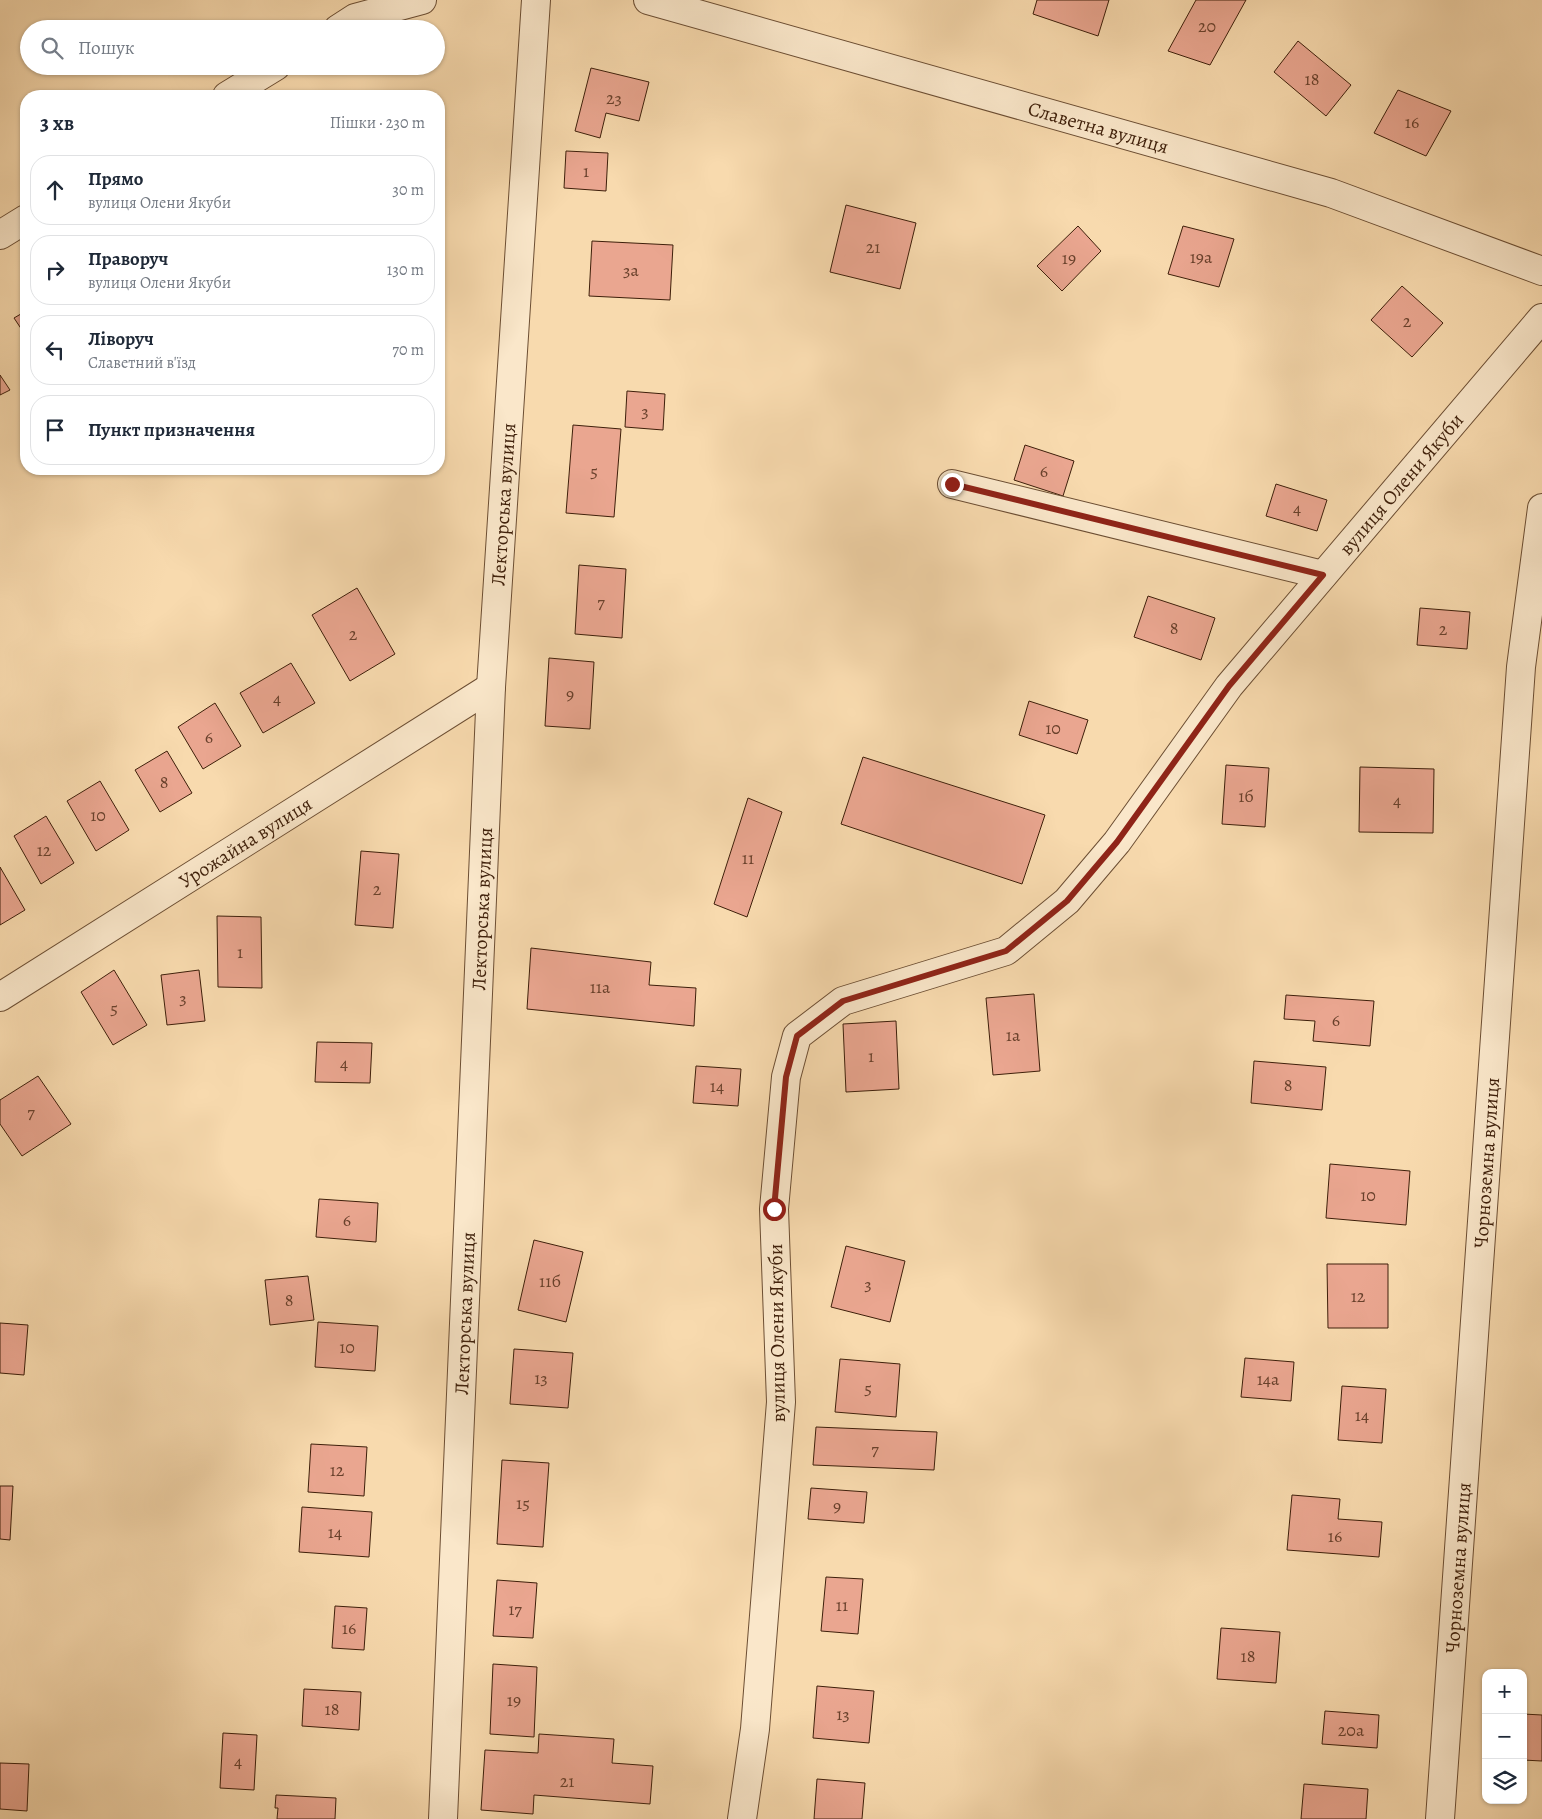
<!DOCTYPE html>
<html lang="uk">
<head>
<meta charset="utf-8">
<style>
	:root { --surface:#fff; --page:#f2f2f3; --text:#1f2937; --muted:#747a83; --line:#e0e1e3 }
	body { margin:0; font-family:Alegreya,serif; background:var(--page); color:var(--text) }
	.controls { position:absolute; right:15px; bottom:15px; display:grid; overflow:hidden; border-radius:10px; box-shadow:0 1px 4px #0004 }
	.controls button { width:45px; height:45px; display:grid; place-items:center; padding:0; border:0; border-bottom:1px solid var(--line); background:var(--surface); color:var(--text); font:25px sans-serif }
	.stop { position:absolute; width:15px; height:15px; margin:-11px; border:4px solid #8f2418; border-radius:50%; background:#fff }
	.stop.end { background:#8f2418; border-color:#fff; box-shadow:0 1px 5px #0008 }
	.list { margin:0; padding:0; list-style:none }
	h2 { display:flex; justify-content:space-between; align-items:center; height:65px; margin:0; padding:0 20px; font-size:21px }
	h2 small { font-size:16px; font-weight:400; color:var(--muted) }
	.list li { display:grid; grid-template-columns:32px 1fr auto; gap:15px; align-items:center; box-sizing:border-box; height:70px; margin:0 10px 10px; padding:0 10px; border:1px solid var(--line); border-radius:20px }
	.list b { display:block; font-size:19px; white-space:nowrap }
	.list p { margin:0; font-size:16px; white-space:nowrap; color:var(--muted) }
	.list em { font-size:16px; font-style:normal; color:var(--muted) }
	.icon { flex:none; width:28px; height:28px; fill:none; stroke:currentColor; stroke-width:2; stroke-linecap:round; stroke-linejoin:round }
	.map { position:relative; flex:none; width:1542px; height:1819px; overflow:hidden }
	.search { position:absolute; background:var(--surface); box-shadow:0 1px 4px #0004; left:20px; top:20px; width:425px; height:55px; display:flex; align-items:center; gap:12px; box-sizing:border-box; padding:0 18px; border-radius:28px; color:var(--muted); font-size:19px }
	.panel { position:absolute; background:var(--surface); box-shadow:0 1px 4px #0004; left:20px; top:90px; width:425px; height:385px; border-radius:20px }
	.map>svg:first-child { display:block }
	.building { fill:#eaa690; stroke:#3e1f0a }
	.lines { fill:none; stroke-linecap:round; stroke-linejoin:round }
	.street-casing { stroke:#6c4e33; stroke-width:30 }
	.street { stroke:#fae7ca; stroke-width:28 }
	.route { stroke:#8f2418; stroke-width:6 }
	.labels { text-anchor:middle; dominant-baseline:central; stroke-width:4; stroke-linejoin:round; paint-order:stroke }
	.number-label { font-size:18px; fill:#69412c }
	.street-label { font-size:20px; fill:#3e1f0a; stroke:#fae7ca }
</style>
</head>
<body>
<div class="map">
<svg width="1542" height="1819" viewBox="0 0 1542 1819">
	<rect width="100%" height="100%" fill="#f8daae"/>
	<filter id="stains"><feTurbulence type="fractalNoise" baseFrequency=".004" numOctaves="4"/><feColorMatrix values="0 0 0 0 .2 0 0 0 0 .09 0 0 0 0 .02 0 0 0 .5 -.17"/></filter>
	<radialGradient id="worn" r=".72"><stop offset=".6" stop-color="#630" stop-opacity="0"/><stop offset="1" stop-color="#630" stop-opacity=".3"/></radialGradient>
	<!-- building -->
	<path class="building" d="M1037,0H1109L1098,36L1033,14Z
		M1196,0H1246L1210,65L1168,51Z
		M1298,41L1351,85L1326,116L1274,72Z
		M591,68L649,82L639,121L606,113L600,138L575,131Z
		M1398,90L1451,111L1426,156L1374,133Z
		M566,151L608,153L606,191L564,188Z
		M846,205L916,223L900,289L830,272Z
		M1078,226L1101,251L1062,291L1037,266Z
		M1183,226L1234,239L1219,287L1168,274Z
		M592,241L673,245L670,300L589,296Z
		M1402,286L1443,323L1412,357L1371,320Z
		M26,311V336L14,318Z
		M0,375L10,390L0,395Z
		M627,391L665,394L663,430L625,427Z
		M573,425L621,429L614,517L566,513Z
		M1025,445L1074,461L1063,496L1014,480Z
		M1276,484L1327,500L1317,531L1266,516Z
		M579,565L626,569L622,638L575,634Z
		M357,588L395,654L350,681L312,615Z
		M1148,596L1215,618L1201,660L1134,637Z
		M1420,608L1470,612L1467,649L1417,645Z
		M549,658L594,662L590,729L545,726Z
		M291,663L315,703L263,733L240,693Z
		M1029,701L1088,720L1077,754L1019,735Z
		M215,703L241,746L203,769L178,727Z
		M167,751L192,793L160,812L135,770Z
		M863,757L1045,815L1022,884L841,824Z
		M1226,765L1269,768L1265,827L1222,824Z
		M1360,767L1434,769L1433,833L1359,832Z
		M100,781L129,830L96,851L67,801Z
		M748,798L782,812L747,917L714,904Z
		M46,816L74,863L41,884L14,836Z
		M361,851L399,854L393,928L355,925Z
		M0,867L25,910L0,925Z
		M217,916L261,917L262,988L218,987Z
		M531,948L651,962L649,985L696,988L694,1026L527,1009Z
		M114,970L147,1025L113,1045L81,992Z
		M199,970L205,1021L167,1025L161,975Z
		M1034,994L1040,1071L993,1075L986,998Z
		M1286,995L1374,1001L1370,1046L1313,1041L1315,1021L1284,1019Z
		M896,1021L899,1089L846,1092L843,1024Z
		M317,1042L372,1043L370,1083L315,1082Z
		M1254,1061L1326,1067L1322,1110L1251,1103Z
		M696,1066L741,1069L738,1106L693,1103Z
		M38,1076L71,1124L22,1156L0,1124V1100Z
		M1330,1164L1410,1171L1406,1225L1326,1218Z
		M319,1199L378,1203L376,1242L316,1237Z
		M534,1240L583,1252L566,1322L518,1310Z
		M846,1246L905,1261L890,1322L831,1307Z
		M1327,1264H1388V1328H1328Z
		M308,1276L314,1320L270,1325L265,1280Z
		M318,1322L378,1326L375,1371L315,1367Z
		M0,1323L28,1325L24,1375L0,1373Z
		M514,1349L573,1353L568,1408L510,1404Z
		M1245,1358L1294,1362L1291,1401L1241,1397Z
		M840,1359L900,1364L896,1417L835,1412Z
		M1342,1386L1386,1389L1382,1443L1338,1440Z
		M816,1427L937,1432L934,1470L813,1465Z
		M311,1444L367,1447L364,1496L308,1492Z
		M502,1460L549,1463L543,1547L497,1544Z
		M0,1486H13L10,1540L0,1539Z
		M811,1488L867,1492L864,1523L808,1519Z
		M1292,1495L1340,1499L1338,1519L1382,1522L1379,1557L1287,1550Z
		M302,1507L372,1512L369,1557L299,1552Z
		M826,1577L863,1579L858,1634L821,1631Z
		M497,1580L537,1583L533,1638L493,1636Z
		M335,1606L367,1608L364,1650L332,1648Z
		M1221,1628L1280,1632L1276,1683L1217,1679Z
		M493,1664L537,1667L534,1737L490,1734Z
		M817,1686L874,1691L869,1743L813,1738Z
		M304,1689L361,1692L359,1730L302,1726Z
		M1325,1711L1379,1715L1377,1748L1322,1744Z
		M1523,1714L1542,1715V1761L1523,1760Z
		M223,1733L257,1735L254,1790L220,1788Z
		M539,1734L614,1739L612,1763L653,1766L650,1804L534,1795L533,1814L481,1810L485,1750L538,1753Z
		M0,1763L29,1764L27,1811L0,1809Z
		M817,1779L865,1783L862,1819H814Z
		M1304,1784L1368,1789L1366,1819H1301Z
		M276,1795L336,1798L335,1819H277L278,1808H275Z"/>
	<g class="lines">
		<defs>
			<g id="street">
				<path id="s1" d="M648,0L1331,193L1542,271"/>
				<path d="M338,29L355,18L422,0"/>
				<path d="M227,96L276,66"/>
				<path d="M0,235L26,219"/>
				<path d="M952,484L1323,575"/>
				<path id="s2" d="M0,997L491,687"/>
				<path id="s3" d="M443,1819L491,687L536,0"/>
				<path id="s4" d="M742,1819L755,1729L781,1402L774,1209L786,1077L797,1036L843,1001L1006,951L1067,901L1117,842L1229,686L1542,318"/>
				<path id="s5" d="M1440,1819L1521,667L1542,508"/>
			</g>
		</defs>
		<!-- street casing -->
		<use href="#street" class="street-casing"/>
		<!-- street -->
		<use href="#street" class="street"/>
	</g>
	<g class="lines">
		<!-- route -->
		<path class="route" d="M774,1209L786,1077L797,1036L843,1001L1006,951L1067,901L1117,842L1229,686L1323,575L952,484"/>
	</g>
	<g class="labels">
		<!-- number labels -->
		<g class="number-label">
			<text x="1207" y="26">20</text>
			<text x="1312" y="79">18</text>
			<text x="614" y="98">23</text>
			<text x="1412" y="122">16</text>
			<text x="586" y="171">1</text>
			<text x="873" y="247">21</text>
			<text x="1201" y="257">19а</text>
			<text x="1069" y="258">19</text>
			<text x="631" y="270">3а</text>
			<text x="1407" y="321">2</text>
			<text x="645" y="411">3</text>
			<text x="594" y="471">5</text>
			<text x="1044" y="471">6</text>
			<text x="1297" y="508">4</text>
			<text x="601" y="602">7</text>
			<text x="1174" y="628">8</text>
			<text x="1443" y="629">2</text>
			<text x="353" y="634">2</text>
			<text x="570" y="694">9</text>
			<text x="277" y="698">4</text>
			<text x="1053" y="728">10</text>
			<text x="209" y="737">6</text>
			<text x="164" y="782">8</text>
			<text x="1246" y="796">1б</text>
			<text x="1397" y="800">4</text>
			<text x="98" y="815">10</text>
			<text x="44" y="850">12</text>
			<text x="748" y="858">11</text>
			<text x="377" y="889">2</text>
			<text x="240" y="952">1</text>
			<text x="600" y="987">11а</text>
			<text x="183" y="998">3</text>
			<text x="114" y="1008">5</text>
			<text x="1336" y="1020">6</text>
			<text x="1013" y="1035">1а</text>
			<text x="871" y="1056">1</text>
			<text x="344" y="1063">4</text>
			<text x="1288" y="1085">8</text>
			<text x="717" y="1086">14</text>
			<text x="31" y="1112">7</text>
			<text x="1368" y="1195">10</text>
			<text x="347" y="1220">6</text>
			<text x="550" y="1281">11б</text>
			<text x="868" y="1284">3</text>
			<text x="1358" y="1296">12</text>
			<text x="289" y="1300">8</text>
			<text x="347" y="1347">10</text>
			<text x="541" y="1378">13</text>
			<text x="1268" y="1379">14а</text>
			<text x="868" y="1388">5</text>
			<text x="1362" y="1415">14</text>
			<text x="875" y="1449">7</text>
			<text x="337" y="1470">12</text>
			<text x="523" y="1503">15</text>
			<text x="837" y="1506">9</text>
			<text x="335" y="1532">14</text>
			<text x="1335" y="1536">16</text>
			<text x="842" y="1605">11</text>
			<text x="515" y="1609">17</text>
			<text x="349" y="1628">16</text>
			<text x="1248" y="1656">18</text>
			<text x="514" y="1700">19</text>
			<text x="332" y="1709">18</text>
			<text x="843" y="1714">13</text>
			<text x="1351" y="1730">20а</text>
			<text x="238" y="1761">4</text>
			<text x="567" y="1781">21</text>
		</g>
		<!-- street labels -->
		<g class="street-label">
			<text stroke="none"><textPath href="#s1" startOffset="468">Славетна вулиця</textPath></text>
			<text stroke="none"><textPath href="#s4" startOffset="1629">вулиця Олени Якуби</textPath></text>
			<text stroke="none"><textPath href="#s3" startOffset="1316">Лекторська вулиця</textPath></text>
			<text stroke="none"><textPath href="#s2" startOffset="290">Урожайна вулиця</textPath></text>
			<text stroke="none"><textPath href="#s3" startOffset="911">Лекторська вулиця</textPath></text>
			<text stroke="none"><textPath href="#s5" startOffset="658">Чорноземна вулиця</textPath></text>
			<text stroke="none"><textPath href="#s3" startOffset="506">Лекторська вулиця</textPath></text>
			<text transform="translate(777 1333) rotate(-91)">вулиця Олени Якуби</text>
			<text stroke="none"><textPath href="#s5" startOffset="252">Чорноземна вулиця</textPath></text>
		</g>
	</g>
	<rect width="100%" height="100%" filter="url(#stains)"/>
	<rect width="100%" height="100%" fill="url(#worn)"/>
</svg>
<div class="controls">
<button>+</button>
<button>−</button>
<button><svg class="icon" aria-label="layers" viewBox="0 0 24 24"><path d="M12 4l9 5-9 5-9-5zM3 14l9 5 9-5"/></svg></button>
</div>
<div class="stop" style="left:774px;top:1209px"></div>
<div class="stop end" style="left:952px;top:484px"></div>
<div class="search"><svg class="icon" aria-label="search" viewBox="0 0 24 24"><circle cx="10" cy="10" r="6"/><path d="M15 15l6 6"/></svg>Пошук</div>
<section class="panel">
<h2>3 хв<small>Пішки · 230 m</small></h2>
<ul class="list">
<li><svg class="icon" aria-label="ahead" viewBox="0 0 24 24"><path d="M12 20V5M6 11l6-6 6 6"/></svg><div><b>Прямо</b><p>вулиця Олени Якуби</p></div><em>30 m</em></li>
<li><svg class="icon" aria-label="right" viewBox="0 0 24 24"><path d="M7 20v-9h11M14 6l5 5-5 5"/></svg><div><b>Праворуч</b><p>вулиця Олени Якуби</p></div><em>130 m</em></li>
<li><svg class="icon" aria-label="left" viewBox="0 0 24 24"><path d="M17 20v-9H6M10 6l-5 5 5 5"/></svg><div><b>Ліворуч</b><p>Славетний в'їзд</p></div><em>70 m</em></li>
<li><svg class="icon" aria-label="arrive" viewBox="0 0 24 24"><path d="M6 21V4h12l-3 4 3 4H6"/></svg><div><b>Пункт призначення</b></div></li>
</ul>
</section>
</div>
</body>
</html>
